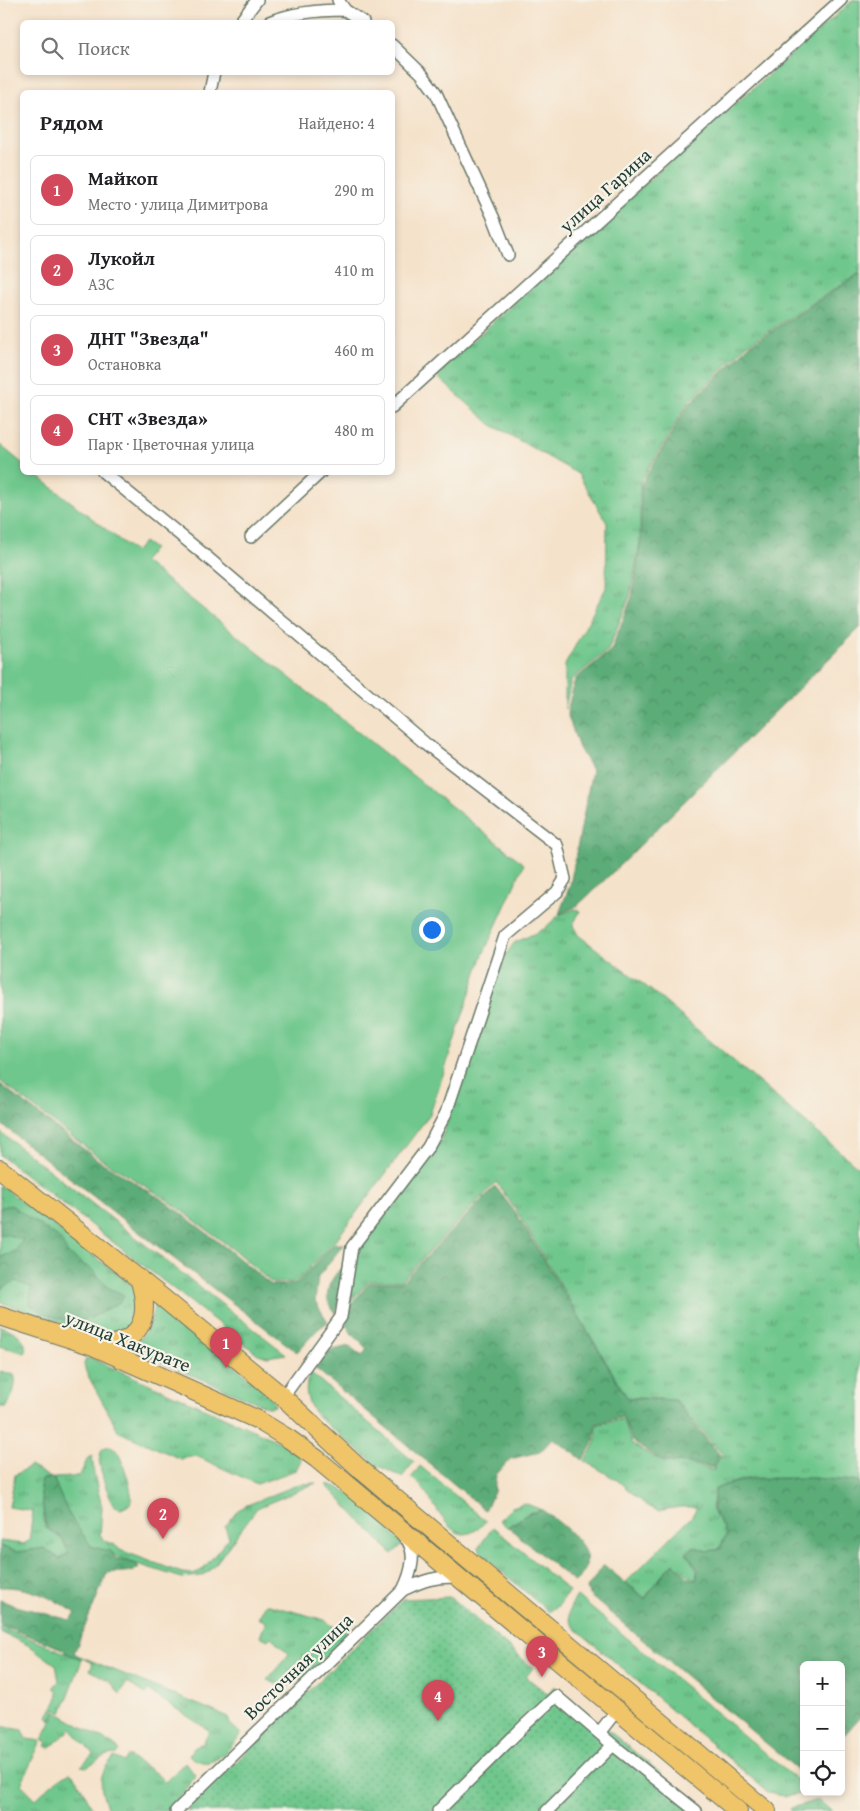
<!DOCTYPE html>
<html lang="ru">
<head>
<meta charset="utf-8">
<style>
	:root { --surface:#fff; --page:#f6f6f6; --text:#202124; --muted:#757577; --line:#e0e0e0; --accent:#d1495b }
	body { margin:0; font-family:"Gentium Book Plus",serif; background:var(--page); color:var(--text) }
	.controls { position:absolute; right:15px; bottom:15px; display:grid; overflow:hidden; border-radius:8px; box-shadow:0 2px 8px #0003 }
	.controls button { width:45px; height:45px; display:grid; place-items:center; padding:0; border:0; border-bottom:1px solid var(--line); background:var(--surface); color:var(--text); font:25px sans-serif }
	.you { position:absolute; left:431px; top:929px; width:18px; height:18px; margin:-12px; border:4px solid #fff; border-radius:50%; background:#1a73e8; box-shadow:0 0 0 8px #1a73e833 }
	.badge { display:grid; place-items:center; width:32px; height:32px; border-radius:50%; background:var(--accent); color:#fff; font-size:16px; font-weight:700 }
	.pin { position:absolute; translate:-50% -41px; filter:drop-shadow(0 1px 2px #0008) }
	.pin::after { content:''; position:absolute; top:26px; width:18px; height:15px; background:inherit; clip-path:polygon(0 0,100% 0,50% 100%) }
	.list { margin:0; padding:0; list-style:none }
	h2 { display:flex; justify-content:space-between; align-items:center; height:65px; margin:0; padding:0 20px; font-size:21px }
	h2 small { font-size:16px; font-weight:400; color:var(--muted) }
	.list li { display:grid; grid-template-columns:32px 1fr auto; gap:15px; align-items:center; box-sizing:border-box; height:70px; margin:0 10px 10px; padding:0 10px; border:1px solid var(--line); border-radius:8px }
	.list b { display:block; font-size:19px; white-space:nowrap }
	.list p { margin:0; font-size:16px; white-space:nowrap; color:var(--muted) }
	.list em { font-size:16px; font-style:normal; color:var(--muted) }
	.icon { flex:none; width:28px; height:28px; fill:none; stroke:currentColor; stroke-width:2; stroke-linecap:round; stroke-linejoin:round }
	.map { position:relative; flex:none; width:860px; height:1811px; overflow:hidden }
	.search { position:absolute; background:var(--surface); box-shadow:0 2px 8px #0003; left:20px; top:20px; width:375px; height:55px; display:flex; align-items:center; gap:12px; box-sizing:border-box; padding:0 18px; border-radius:8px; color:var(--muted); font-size:19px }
	.panel { position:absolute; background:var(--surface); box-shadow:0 2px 8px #0003; left:20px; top:90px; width:375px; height:385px; border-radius:8px }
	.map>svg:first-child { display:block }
	.grass { fill:url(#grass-tufts); stroke:#488260 }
	.forest { fill:url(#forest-crowns); stroke:#3e7456 }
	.park { fill:url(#park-dots); stroke:#488260 }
	.pitch { fill:#70c78d; stroke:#488260 }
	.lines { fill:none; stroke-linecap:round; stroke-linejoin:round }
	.minor-casing { stroke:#6a7768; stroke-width:14 }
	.primary-casing { stroke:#6a7768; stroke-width:20 }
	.minor { stroke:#fff; stroke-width:11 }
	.primary { stroke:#f0c469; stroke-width:18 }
	.labels { text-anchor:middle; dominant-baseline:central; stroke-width:4.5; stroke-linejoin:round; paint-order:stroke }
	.street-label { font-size:19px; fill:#1f3d34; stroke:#f7f3e8 }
</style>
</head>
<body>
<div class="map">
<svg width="860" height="1811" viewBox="0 0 860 1811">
	<defs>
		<pattern id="grass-tufts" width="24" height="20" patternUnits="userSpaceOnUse" patternTransform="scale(1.25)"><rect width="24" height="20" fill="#70c78d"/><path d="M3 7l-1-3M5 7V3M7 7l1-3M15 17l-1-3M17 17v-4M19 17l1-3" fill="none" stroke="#5ba374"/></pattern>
		<pattern id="forest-crowns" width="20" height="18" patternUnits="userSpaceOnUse" patternTransform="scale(1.25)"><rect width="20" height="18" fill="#5cac78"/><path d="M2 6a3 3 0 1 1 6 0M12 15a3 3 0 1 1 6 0" fill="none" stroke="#4b8d63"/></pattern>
		<pattern id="park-dots" width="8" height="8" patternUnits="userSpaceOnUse" patternTransform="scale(1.25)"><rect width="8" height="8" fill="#70c78d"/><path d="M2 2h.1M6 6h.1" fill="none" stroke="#5ba374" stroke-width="1.8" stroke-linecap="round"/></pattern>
	</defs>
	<rect width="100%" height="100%" fill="#f7f3e8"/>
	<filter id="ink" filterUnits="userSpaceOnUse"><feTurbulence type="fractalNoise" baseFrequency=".02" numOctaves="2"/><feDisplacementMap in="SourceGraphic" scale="10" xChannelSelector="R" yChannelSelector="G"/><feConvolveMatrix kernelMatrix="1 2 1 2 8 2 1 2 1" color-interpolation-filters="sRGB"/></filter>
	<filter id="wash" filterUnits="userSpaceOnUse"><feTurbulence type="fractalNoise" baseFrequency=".0096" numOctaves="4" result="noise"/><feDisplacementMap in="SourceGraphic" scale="20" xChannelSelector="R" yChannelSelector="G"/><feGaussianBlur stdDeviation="1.12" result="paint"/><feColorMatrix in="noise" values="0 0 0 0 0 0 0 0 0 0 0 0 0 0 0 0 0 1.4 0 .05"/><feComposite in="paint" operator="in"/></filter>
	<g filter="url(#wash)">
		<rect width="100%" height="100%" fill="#f5e2ca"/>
		<!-- grass -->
		<path class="grass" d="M853,0H860V273L747,345L689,402L640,482V542L630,596L608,650L571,680L565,709V665L606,588L607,523L578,474L492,425L435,375L639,189Z
			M575,909L580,911L573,925L578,935L652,991L860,1169V1481L814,1478H748L715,1488L712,1509L726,1534L719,1549L707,1551L694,1546L686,1552L697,1571L696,1579L688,1576L674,1563L665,1571L645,1598L626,1582L692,1516L697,1507H679L658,1511L646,1505L617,1480L585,1461L596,1441L597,1425L623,1419L632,1444L663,1462L688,1463L713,1470L722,1454L675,1400L627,1397L519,1215L496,1182L401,1281H369L349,1303L358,1249L400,1196L441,1139L462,1080L500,963L514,943L544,929L559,915Z
			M0,1132L286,1354L267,1357L258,1354L0,1155Z
			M0,1185L134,1286L140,1309L124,1334L103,1337L0,1302Z
			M154,1297L272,1398L275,1406L271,1407H267L128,1348C148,1336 154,1319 154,1297Z
			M0,1326C13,1330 29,1338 25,1353L0,1346Z
			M91,1358L289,1446L299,1453L301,1460L296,1470L257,1484L196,1456L181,1459L119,1432L86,1372L84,1364L86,1359Z
			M0,1371L14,1375C18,1384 11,1399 7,1407H0Z
			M310,1372L414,1462L402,1477L376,1465L319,1418C306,1403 303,1391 310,1372Z
			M111,1446C113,1448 115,1449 117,1451C122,1458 134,1494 131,1502C129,1506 125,1507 121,1509L114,1507C109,1495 95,1464 101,1452C102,1447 107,1447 111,1446Z
			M92,1455L94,1474L102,1507L100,1536C107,1544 115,1543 120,1550L182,1573L193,1574L202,1570L229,1538L225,1527L238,1510L247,1505L300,1484L316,1483L257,1508L217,1562L208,1572L200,1576L182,1578L118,1558C106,1546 106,1553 94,1547C81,1541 57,1493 54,1478L72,1477L80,1475L88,1458Z
			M30,1466L51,1478L43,1479L40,1487L45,1527L63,1540L69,1552L61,1559L44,1549L16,1552L0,1546V1541L23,1544L29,1541L33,1511L9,1507L15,1475Z
			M420,1466L486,1521C448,1563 436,1490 411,1478Z
			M327,1484C355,1489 384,1524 402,1545L392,1554L329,1488Z
			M524,1503L542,1510L529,1513L507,1527L499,1520L512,1507Z
			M493,1527L569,1591L559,1605L549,1612L481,1554L479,1547Z
			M577,1596L804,1786V1792H806C792,1797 783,1797 769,1793L575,1628C565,1617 569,1607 577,1596Z
			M266,1604L325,1620L330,1625L345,1630L346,1635L342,1640C331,1652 302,1686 286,1686C280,1687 273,1682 267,1680L289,1654L271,1637L268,1640L260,1636L266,1622L258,1618Z
			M0,1626L82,1660L62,1713L56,1709L51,1720L48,1716L57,1700L58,1692L54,1687L59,1681L56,1665L30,1646L0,1632Z
			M75,1654L228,1717L230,1724L240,1733V1736C226,1752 211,1774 189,1755L193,1748L203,1743L210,1731L149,1691L146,1694L127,1683L120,1694L110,1681L90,1670L93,1663Z
			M56,1712L112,1744L120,1750L117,1754L107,1755L86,1767L81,1766L93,1754L71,1729L50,1748L45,1746L47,1742L42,1740Z
			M0,1726L23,1730L27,1739L41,1741L21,1784L36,1799L53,1783L70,1772L76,1777L94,1811H0Z
			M128,1756L157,1774L165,1782L185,1762L195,1775C189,1790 176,1800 165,1811H108C101,1788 95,1776 114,1757L124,1762Z
			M818,1800L832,1811H790L791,1808Z"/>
		<!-- forest -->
		<path class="forest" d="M860,274V628L612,873L577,906L559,914L570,885L592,770L579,748L567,713L575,679L611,650L632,597L641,540V484L690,403L750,345Z
			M0,1084L98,1160L166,1202L229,1250L271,1285L296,1284L334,1244L343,1245L318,1277L315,1301L328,1322L317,1330L297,1352L131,1226L0,1123Z
			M495,1186L517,1215L627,1398L674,1400L720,1455L713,1468L688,1462L663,1461L633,1442L623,1417L596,1424L594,1441L583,1460L553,1438L540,1452L510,1459L496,1475L494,1492L485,1510L315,1368L328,1351L349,1346L362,1356L367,1349L352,1334L346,1324L349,1307L369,1283L402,1282Z
			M11,1205L61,1240L68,1254L95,1272L107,1287L124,1295L120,1302L93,1317L73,1323L43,1313L30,1304L31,1288L16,1281L0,1289V1258L15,1251L23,1240L5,1234L0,1235V1208Z
			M345,1264L336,1314C333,1310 328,1304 328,1300C325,1285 336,1273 345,1264Z
			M53,1478L69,1515L92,1547L111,1551L116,1559L137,1564L139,1568C126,1574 121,1571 107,1573L74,1653L83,1658L82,1660L65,1652V1650L0,1624V1600L16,1606L70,1620L76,1613C53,1598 28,1586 0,1587V1546L17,1552L44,1548L60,1559L69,1553L62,1539L46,1527L40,1487L43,1479Z
			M813,1478L860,1482V1717L841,1739V1665H804V1775L589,1595L587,1588L604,1565L645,1599L665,1572L674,1564L688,1578L697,1580L698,1570L687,1553L694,1547L706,1551L719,1550L727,1534L713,1509L716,1488L749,1479Z
			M542,1510C558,1521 597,1548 584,1570C581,1576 579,1579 574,1582L508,1527L529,1513Z"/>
		<!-- park -->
		<path class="park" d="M450,1597L533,1668L526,1677L548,1694L554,1686L707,1811H186L403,1599Z"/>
		<!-- pitch -->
		<path class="pitch" d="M0,445L22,463V472L34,473L135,552L144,542L154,549L143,561L524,864L482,957L430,1114L336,1240L296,1282L272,1283L234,1250L166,1199L101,1159L0,1081Z"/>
	</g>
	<g filter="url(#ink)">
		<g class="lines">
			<defs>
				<path id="minor" d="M338,0L345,10L363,22
					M240,22L257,0
					M269,22C294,12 319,10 345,10
					M392,45L422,74L436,93L494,219L508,255
					M210,92L214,72
					M392,407L841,0
					M103,472L201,552L426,744L557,845L565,879L557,892L505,936L446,1113L428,1147L352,1247L341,1317L283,1397
					M251,537L321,472
					M403,1590C411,1574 419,1549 403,1536
					M599,1733L617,1710
					M176,1811L403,1590C422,1581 438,1575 459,1578
					M438,1811L526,1724L556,1696L613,1745L696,1811
					M547,1811L613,1745"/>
				<path id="primary" d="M0,1169L163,1298L283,1397L359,1468L767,1811
					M0,1316L93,1346L256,1419L289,1439L317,1459L738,1811
					M95,1346C141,1345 152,1319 139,1278"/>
			</defs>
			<!-- minor casing -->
			<use href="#minor" class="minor-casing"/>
			<!-- primary casing -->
			<use href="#primary" class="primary-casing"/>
			<!-- minor -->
			<use href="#minor" class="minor"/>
			<!-- primary -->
			<use href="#primary" class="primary"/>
		</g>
	</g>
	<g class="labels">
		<!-- street labels -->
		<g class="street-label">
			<text transform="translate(605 190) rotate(-42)">улица Гарина</text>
			<text transform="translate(128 1341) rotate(22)">улица Хакурате</text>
			<text transform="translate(298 1666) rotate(-44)">Восточная улица</text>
		</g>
	</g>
</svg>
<div class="controls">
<button>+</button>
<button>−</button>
<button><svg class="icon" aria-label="locate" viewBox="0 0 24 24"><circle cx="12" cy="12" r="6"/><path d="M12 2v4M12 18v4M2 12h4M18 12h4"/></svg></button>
</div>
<div class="you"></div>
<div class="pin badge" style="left:226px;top:1368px">1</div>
<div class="pin badge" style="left:163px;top:1539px">2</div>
<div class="pin badge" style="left:542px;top:1677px">3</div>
<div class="pin badge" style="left:438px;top:1721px">4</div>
<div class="search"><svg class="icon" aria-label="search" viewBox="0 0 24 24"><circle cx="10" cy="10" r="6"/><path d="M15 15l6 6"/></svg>Поиск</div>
<section class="panel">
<h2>Рядом<small>Найдено: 4</small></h2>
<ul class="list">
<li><span class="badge">1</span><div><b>Майкоп</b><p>Место · улица Димитрова</p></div><em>290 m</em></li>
<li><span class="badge">2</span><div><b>Лукойл</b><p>АЗС</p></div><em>410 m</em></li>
<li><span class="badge">3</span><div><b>ДНТ &quot;Звезда&quot;</b><p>Остановка</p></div><em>460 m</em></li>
<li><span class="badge">4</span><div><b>СНТ «Звезда»</b><p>Парк · Цветочная улица</p></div><em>480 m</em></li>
</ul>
</section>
</div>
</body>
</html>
